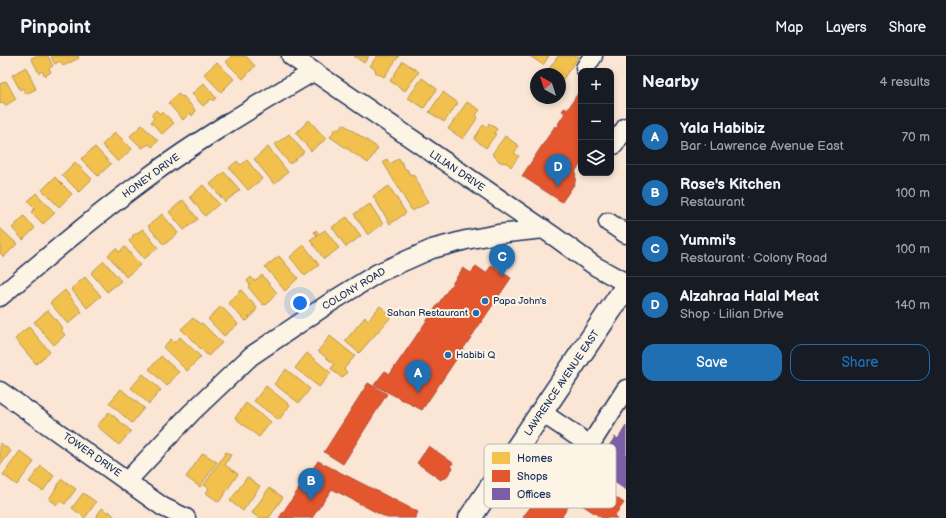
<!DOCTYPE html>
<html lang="en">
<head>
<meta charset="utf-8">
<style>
	:root { --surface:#171b24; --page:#242831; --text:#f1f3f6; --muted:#9ea1a6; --line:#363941; --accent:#1f6fb2 }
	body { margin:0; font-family:"Balsamiq Sans",sans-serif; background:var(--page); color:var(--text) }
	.controls { position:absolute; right:12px; top:12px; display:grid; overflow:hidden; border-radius:8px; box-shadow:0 2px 6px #0003 }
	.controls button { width:36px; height:36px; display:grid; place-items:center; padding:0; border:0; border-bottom:1px solid var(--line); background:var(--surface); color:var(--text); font:20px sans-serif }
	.compass { position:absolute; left:530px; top:12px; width:36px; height:36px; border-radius:50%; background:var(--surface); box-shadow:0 2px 6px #0003; rotate:321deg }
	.you { position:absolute; left:300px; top:247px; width:14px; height:14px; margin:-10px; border:3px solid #fff; border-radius:50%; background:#1a73e8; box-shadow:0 0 0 6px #1a73e833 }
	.badge { display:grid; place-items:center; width:26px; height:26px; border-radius:50%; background:var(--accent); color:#fff; font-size:13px; font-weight:700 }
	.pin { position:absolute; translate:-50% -33px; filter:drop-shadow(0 1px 2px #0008) }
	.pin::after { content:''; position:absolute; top:21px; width:14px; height:12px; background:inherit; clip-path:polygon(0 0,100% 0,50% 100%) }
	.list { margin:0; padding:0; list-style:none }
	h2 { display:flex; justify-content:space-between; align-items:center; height:52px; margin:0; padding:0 16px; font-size:17px }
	h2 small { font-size:13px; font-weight:400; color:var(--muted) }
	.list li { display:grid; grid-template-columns:26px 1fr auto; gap:12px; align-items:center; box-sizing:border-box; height:56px; padding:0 16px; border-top:1px solid var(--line) }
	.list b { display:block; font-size:15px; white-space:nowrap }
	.list p { margin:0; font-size:13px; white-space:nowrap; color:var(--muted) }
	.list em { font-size:13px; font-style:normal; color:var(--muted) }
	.actions { display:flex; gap:8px; padding:12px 16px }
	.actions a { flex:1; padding:9px 0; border:1px solid var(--accent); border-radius:12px; text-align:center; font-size:14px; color:var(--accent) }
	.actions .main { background:var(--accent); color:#fff }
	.icon { flex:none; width:22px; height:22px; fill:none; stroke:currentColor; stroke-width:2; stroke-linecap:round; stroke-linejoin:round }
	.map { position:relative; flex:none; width:626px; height:462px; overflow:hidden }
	header { display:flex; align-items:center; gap:24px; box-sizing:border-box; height:56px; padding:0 20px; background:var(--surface); border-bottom:1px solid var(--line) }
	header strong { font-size:19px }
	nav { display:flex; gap:22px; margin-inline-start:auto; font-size:14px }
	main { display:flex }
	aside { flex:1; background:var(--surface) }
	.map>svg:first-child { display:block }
	.homes { fill:#f2c14e; stroke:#b29553 }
	.shops { fill:#e4572e; stroke:#a84b3c }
	.offices { fill:#7b5ea7; stroke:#5e5091 }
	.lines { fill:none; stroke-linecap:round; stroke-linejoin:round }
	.minor-casing { stroke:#1b2f5e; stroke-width:21 }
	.major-casing { stroke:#1b2f5e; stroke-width:25 }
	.minor { stroke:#fcf5e5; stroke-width:18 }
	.major { stroke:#fcf5e5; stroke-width:22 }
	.poi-dot { fill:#1f6fb2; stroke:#fcf5e5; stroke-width:1.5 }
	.labels { text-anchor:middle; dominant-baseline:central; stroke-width:4; stroke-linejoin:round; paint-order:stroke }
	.street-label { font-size:10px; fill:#1b2f5e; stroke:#fcf5e5 }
	.poi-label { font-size:10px; fill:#1b2f5e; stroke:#fcf5e5; text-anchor:start }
	.key { fill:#fcf5e5; stroke:#b8babc; stroke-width:1 }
	.key-label { font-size:11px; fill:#1b2f5e }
</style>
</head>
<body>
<header>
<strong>Pinpoint</strong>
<nav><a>Map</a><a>Layers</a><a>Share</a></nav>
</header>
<main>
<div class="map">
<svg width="626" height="462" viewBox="0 0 626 462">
	<rect width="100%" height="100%" fill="#fbe6d5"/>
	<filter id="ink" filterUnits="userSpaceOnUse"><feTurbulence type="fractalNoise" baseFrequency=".025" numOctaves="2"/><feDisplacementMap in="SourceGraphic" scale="8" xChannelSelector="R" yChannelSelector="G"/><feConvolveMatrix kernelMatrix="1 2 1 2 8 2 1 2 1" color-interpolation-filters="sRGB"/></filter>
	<g filter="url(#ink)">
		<!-- homes -->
		<path class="homes" d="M36,0H48L53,10L49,12L51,16L45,20L42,15L39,17L31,2Z
			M54,0H78L79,2L63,10L60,5L55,8L51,1Z
			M231,0H246L255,10L243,23L226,6Z
			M354,0H369L364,7Z
			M377,0H399L384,21L375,16L376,14L370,10Z
			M530,0H549L543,9Z
			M558,0H579L563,23L560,20V18H556L549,13Z
			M403,5L419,16L405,35L390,25Z
			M217,6L234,23L221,36L204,18Z
			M26,11L36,33L26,38L23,32L20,34L12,19Z
			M422,22L437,33L424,52L408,42Z
			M6,25L16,43L5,50L3,46L0,48V28Z
			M204,27L216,42L213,45L211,43L203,50L192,38Z
			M443,36L458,47L444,66L429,56Z
			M178,38L182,41L183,40L196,55L192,60L190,57L183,64L168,47Z
			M467,46L480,54L476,59L478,61L463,83L448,73Z
			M156,54L160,58L162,55L174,67L162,78L151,66L154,62L151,59Z
			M309,64L326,83L311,95L296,77Z
			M489,67L497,73L494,77L496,78L486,92L474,83L483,69L487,71Z
			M343,68L378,92L368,107L330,81L336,72L339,74Z
			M142,69L158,85L152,91L149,88L142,92L130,80Z
			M115,76L132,93L118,106L102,89Z
			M289,78L304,96L290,108L274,89Z
			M505,80L519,90L514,97L519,100L511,111L507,107L500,106L492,98Z
			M95,91L111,108L98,120L81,103Z
			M268,91L288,116L274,128L254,103Z
			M399,102L406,114L407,113L410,119L413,118L429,146L412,155L383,106L387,103L390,108Z
			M247,104L262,123L248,134L229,112L237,105L241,109Z
			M75,106L92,123L79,136L62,119Z
			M224,116L240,134L225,146L210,128Z
			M55,121L72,138L59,151L42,134Z
			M203,129L219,148L205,160L190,141Z
			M389,130L406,157L390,168L373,140Z
			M36,137L55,157L43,168L31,156L35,152L28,145Z
			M183,144L198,163L184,174L169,156Z
			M370,148L383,168L368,179L354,158Z
			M162,158L178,177L164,189L148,170Z
			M24,160L35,172L23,184L12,172Z
			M347,161L361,180L346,191L332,171Z
			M0,172L17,188L4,201L0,197Z
			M143,173L158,192L144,203L129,185L133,181L132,180Z
			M316,174L319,178L325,174L339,192L324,203L310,184L317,179L314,176Z
			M304,189L319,209L305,220L290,201Z
			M125,191L140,209L126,221L108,199L116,192L119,196Z
			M279,200L298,222L285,235L265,211Z
			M104,205L121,225L107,236L91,217Z
			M262,219L277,237L266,249L265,248L263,249L248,231L250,229L247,225L251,221L255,225Z
			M85,221L101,240L87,252L71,233Z
			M65,234L82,256L68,268L50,247Z
			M241,234L257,252L255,256H253L254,258L251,261L248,260L250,262L247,265L244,264L228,247Z
			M221,250L238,268L224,280L208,263Z
			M380,250L392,260L359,297L345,285L365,261L368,264Z
			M48,254L63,273L61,274L65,279L54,289L34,266Z
			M193,262L200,268L202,267L222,287L208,300L181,273Z
			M29,271L50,296L36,308L15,283L23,275Z
			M330,280L355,300L344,313L347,316L342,322L331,313L334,308L318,295Z
			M180,281L201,301L187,315L163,291L171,283L175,287Z
			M307,297L331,317L319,331L295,312Z
			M161,300L179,316L167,330L149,313Z
			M286,313L310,333L299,347L274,328Z
			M143,318L161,334L149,348L131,332Z
			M266,330L290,349L279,364L254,345Z
			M121,333L144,352L132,367L109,347Z
			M246,347L271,366L259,381L235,362Z
			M109,356L131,375L119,389L97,370Z
			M0,387L11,395L0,410Z
			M20,395L34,406L17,429L3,419Z
			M226,396L231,399L225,409L238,418L219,446L206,437L209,432L204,429Z
			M203,397L217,406L200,431L186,421Z
			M41,410L54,420L43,435L29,426Z
			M247,421L260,430L243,455L230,445Z
			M62,423L76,433L65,448L60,445L57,449L49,443Z
			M269,432L283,441L269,462H259L252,457Z
			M83,437L96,446L85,462L72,452Z
			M102,452L108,457L109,455L116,462H95Z"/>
		<!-- shops -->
		<path class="shops" d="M580,34L581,108L576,114L575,127L562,146L522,120L555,70L558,71L559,69L558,68L565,57L562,55L565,51L568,53Z
			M492,209L511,222L422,354L374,329L385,315L390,318L463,212L471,217L476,210L486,217Z
			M368,327L387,338L343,408L324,396Z
			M429,390L453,407L451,410L453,412L445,423L443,422L441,424L417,407Z
			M318,405L418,456L415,462H387L332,433L312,462H279Z
			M588,422L624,447L614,460L617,462H602L573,443Z
			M544,431L570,448L561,462H524L523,461L539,440Z"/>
		<!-- offices -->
		<path class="offices" d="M626,370V434L594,412L615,381L618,383Z"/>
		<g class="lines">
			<defs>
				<path id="minor" d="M291,0L555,181L595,210L626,227
					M585,12L593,0
					M614,89L626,71
					M608,166L626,178
					M0,241C47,201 94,161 144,124C198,84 255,50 313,16
					M0,335L163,451L186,462
					M541,356L590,389L626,333
					M128,424L191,357L251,300L331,246L378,217L432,193L466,184L498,178L544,173"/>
				<path id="major" d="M470,462L626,231"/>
			</defs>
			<!-- minor casing -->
			<use href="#minor" class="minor-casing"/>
			<!-- major casing -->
			<use href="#major" class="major-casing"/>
			<!-- minor -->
			<use href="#minor" class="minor"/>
			<!-- major -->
			<use href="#major" class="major"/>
		</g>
	</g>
	<!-- markers -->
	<g class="poi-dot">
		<circle cx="485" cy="245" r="4"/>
		<circle cx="476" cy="257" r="4"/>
		<circle cx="448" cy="299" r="4"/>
	</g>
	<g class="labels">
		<!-- street labels -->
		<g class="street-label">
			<text transform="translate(457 115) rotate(34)">LILIAN DRIVE</text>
			<text transform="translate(151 120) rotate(-36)">HONEY DRIVE</text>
			<text transform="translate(354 233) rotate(-31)">COLONY ROAD</text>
			<text transform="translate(562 327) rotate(-56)">LAWRENCE AVENUE EAST</text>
			<text transform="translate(92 399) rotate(35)">TOWER DRIVE</text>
		</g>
		<!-- poi labels -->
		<g class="poi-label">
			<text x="493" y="245">Papa John's</text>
			<text x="468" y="257" text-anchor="end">Sahan Restaurant</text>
			<text x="456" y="299">Habibi Q</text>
		</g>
	</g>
	<!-- legend -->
	<rect x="484" y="388" width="132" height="64" rx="6" class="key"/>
	<rect x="492" y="396" width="18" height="12" fill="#f2c14e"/>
	<rect x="492" y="414" width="18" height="12" fill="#e4572e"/>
	<rect x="492" y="432" width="18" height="12" fill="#7b5ea7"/>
	<g class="key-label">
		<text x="517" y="406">Homes</text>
		<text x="517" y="424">Shops</text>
		<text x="517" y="442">Offices</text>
	</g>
</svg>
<div class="controls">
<button>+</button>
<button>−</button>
<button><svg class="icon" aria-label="layers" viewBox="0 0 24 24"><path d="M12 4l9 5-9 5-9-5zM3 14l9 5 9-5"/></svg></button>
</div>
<svg class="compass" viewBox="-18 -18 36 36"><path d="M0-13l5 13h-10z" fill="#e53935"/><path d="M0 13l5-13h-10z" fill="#9ea1a6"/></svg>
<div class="you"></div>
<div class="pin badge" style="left:418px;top:337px">A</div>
<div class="pin badge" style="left:311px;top:445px">B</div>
<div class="pin badge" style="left:502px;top:221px">C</div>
<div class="pin badge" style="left:558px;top:131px">D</div>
</div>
<aside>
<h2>Nearby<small>4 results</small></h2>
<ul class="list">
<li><span class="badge">A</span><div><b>Yala Habibiz</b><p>Bar · Lawrence Avenue East</p></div><em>70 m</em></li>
<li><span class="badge">B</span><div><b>Rose's Kitchen</b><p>Restaurant</p></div><em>100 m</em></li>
<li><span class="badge">C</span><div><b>Yummi's</b><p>Restaurant · Colony Road</p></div><em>100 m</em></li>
<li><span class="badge">D</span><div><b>Alzahraa Halal Meat</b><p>Shop · Lilian Drive</p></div><em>140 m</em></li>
</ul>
<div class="actions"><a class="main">Save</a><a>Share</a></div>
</aside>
</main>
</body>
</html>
